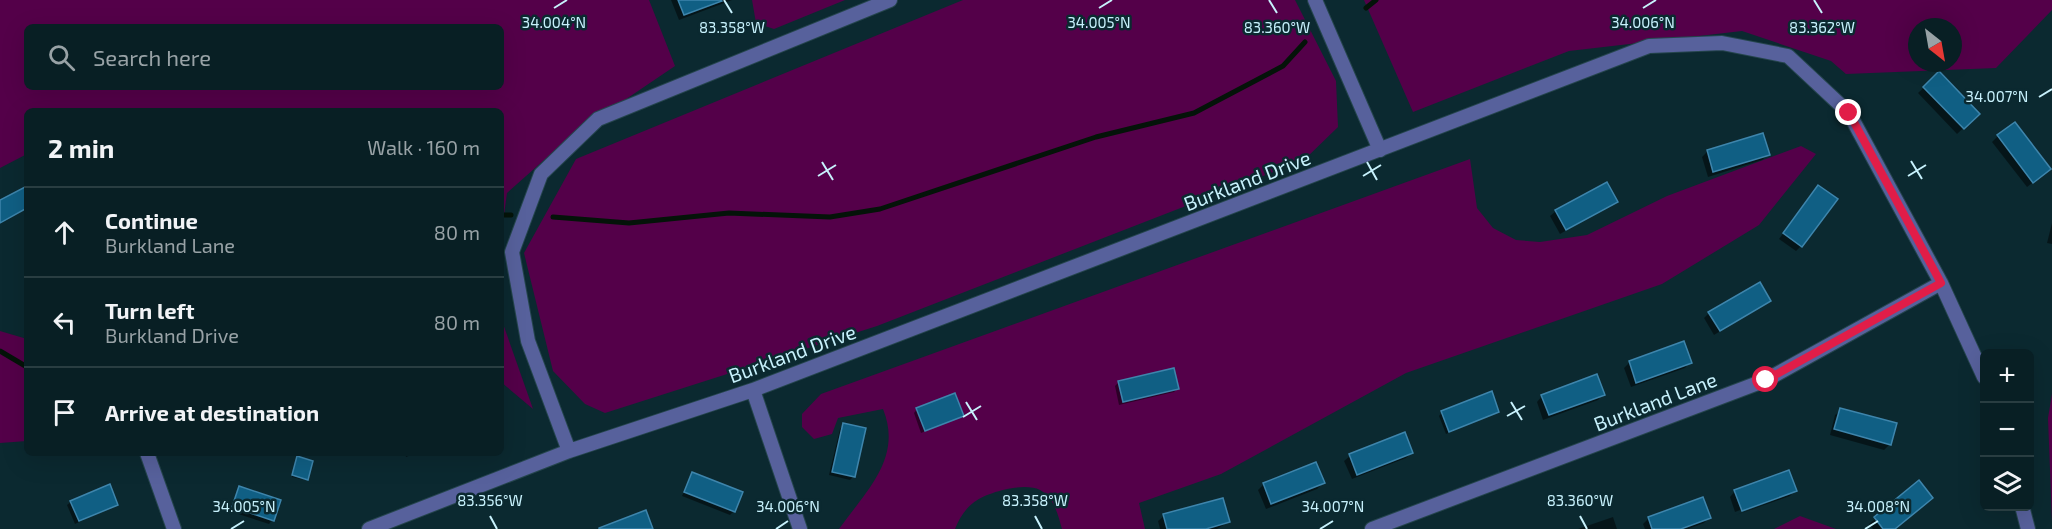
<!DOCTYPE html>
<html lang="en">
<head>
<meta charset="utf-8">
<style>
	:root { --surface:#081f24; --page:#162c31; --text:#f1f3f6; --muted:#98a2a6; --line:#293d41 }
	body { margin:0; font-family:"Exo 2",sans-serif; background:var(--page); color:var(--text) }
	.controls { position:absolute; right:18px; bottom:18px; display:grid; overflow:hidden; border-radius:9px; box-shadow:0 6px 24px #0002 }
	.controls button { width:54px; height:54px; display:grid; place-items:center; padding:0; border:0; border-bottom:2px solid var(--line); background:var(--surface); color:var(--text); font:30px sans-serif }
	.compass { position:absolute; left:1908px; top:18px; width:54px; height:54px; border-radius:50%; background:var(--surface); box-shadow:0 6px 24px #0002; rotate:149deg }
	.stop { position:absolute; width:18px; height:18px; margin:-14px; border:4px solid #e11d48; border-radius:50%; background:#fff }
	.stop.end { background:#e11d48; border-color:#fff; box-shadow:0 2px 6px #0008 }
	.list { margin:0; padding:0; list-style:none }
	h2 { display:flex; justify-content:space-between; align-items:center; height:78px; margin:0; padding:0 24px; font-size:26px }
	h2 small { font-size:20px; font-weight:400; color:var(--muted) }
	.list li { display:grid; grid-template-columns:39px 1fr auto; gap:18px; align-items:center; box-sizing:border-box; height:90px; padding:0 24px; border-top:2px solid var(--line) }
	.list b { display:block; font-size:22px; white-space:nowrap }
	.list p { margin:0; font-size:20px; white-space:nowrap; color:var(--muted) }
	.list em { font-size:20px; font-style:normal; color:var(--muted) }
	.icon { flex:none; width:33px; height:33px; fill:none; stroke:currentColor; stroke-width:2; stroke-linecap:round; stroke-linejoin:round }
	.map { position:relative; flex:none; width:2052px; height:529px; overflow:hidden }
	.search { position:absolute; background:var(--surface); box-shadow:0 6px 24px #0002; left:24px; top:24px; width:480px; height:66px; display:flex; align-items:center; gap:15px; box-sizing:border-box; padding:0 21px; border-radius:9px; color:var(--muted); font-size:22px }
	.panel { position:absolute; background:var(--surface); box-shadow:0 6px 24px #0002; left:24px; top:108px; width:480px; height:348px; border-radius:9px }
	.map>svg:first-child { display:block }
	.green { fill:#540049; fill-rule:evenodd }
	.shadow { fill:#0007 }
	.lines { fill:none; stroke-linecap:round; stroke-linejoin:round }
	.stream { stroke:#041309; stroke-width:5 }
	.building { fill:#105f84; stroke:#3e85ac; stroke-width:1.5 }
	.minor-casing { stroke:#25454d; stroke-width:16 }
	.minor { stroke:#57619c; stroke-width:14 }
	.route { stroke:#e11d48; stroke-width:8 }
	.ticks { fill:none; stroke:#c7f1fc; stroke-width:2 }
	.labels { text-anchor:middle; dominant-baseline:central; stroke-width:5; stroke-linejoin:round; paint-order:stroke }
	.street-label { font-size:20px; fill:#c7f1fc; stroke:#0b2930 }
	.ticks-label { font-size:15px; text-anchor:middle; fill:#c7f1fc; stroke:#0b2930; stroke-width:5; stroke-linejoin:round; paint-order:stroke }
</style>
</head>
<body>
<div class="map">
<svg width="2052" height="529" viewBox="0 0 2052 529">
	<rect width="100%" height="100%" fill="#0b2930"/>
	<!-- green -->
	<path class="green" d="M0,0H649L675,66L570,137L507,193L501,237V111H27V154L0,168ZM27,27H501V87H27Z
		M752,0H845L774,29L756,23Z
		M963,0H1295L1336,81L1338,127L1304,160L877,326L605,413L585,404L553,371L524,253L576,159Z
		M1364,0H2052V10L1996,68L1846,74L1831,61L1742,31L1569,51L1413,112ZM1917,27H1953V63H1917Z
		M1801,146L1816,154L1759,225L1662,284L1406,373L1221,474L1139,503L1145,529H1062C1058,515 1054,497 1040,490C1024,482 986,492 973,503C965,509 959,519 955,529H839C866,491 903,458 883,409L838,418L832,434L814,439L802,427V414L821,394L1470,159L1477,208L1493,228L1516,240L1540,242L1587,235L1667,196Z
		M501,318L533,409L501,382Z
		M0,331L27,339V441L0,443Z
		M2052,394V522L2048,418Z
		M1800,516L1836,529H1774Z"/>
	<!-- shadow -->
	<path class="shadow" d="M671,0H732L679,20Z
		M1938,74L1978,114L1957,134L1918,93Z
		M1998,136L2043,175L2027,187L1992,142Z
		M1708,151L1768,155L1762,160L1708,177L1702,157Z
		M1813,193L1801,246L1796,251L1779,239Z
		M1616,202L1560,234L1550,216L1556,211Z
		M2052,223V244L2047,243Z
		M1769,301L1714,335L1704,318L1709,313Z
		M1683,343L1690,362L1685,368L1631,387L1624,368L1629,363Z
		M1119,382L1177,389L1174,392L1119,405L1115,386Z
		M1603,394L1598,400L1543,420L1537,402L1542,396Z
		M917,409L962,416L921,433L914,413Z
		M1841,410L1890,444L1884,450L1830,435L1835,415Z
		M1498,411L1446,434L1439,416L1442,412Z
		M844,425L854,476L850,480L829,475L840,429Z
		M405,453H416L406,457Z
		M1411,453L1406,458L1352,479L1344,461L1350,456Z
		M296,460L306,479L305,480L292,477Z
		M693,474L734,511L730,515L682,496Z
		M1323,483L1317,489L1266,509L1258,490L1264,484Z
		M1919,483L1894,529H1873L1869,524Z
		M239,488L272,520L269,524L229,511Z
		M1795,490L1790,496L1736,515L1791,494V491L1735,512L1730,497L1735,491Z
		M71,502L116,504L75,524L67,505Z
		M1164,516L1228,522L1217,529H1160L1158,521Z
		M1613,517L1617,529H1578Z
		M1709,517L1704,523L1688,529H1645L1643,524L1649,518Z"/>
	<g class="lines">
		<!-- stream -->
		<path class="stream" d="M1366,8L1376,0
			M501,215H511
			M553,217L629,223L729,213L830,217L880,209L1096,137L1194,113L1283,66L1305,42
			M0,351L27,367"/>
	</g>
	<!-- building -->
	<path class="building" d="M678,0H721L722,1L684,15Z
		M1939,71L1980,114L1964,129L1923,87Z
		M2015,122L2051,169L2033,183L1997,135Z
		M1763,133L1770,155L1713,172L1707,150Z
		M1607,182L1618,202L1566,230L1555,210Z
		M1818,185L1838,199L1802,247L1783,233Z
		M27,186V208L0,223V200Z
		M1760,282L1771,301L1720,331L1708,312Z
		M1684,341L1692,363L1636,383L1629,361Z
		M1174,368L1179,389L1123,402L1118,381Z
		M1597,374L1605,395L1549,415L1541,395Z
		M1492,391L1499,412L1449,432L1441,411Z
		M955,393L964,416L925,431L916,408Z
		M1840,408L1897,423L1891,445L1834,429Z
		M843,423L866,428L855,477L832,472Z
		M1405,432L1413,453L1357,475L1349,454Z
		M297,456L313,461L308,480L292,475Z
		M1316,462L1325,483L1271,504L1263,483Z
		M1789,470L1797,491L1742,511L1734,490Z
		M692,472L743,492L735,512L684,492Z
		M1919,480L1933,498L1895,529H1883L1874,517Z
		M110,484L118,505L79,521L70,501Z
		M239,486L281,500L274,521L232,507Z
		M1703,497L1711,518L1681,529H1652L1648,517Z
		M1223,498L1230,522L1206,529H1167L1163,514Z
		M646,510L653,529H599V528Z"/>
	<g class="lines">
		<defs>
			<path id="minor" d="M1315,0L1380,150
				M753,390L800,529
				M569,451L528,341L512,252L541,174L598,119L890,0
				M147,453L174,529
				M2022,506L2028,529
				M369,529L569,451L753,390L1649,46L1722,43L1788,56L1849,113L1941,283L1984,377
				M1372,529L1766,380L1941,283"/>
		</defs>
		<!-- minor casing -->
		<use href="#minor" class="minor-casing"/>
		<!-- minor -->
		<use href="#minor" class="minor"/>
	</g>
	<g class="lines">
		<!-- route -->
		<path class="route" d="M1766,380L1941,283L1849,113"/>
	</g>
	<!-- ticks -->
	<path class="ticks" d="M724,0L732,13M1269,0L1277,13M1814,0L1822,13M554,8L567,0M1099,8L1112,0M1643,8L1656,0M2039,97L2052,89M1911,161L1922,179M822,162L833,180M1367,162L1377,180M818,176L836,165M1363,176L1381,165M1908,176L1926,165M966,402L977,420M1511,402L1522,420M1507,416L1525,406M963,417L981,406M490,516L497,529M1035,516L1042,529M1580,516L1587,529M231,529L244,521M776,529L788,521M1320,529L1333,521M1865,529L1878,521"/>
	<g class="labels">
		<!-- street labels -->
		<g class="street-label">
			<text transform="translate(1247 180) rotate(-21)">Burkland Drive</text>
			<text transform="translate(792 353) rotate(-20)">Burkland Drive</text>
			<text transform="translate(1655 401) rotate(-21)">Burkland Lane</text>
		</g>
	</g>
	<g class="ticks-label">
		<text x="1099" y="28">34.005°N</text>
		<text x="1643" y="28">34.006°N</text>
		<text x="554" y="28">34.004°N</text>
		<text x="1277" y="33">83.360°W</text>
		<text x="1822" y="33">83.362°W</text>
		<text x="732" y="33">83.358°W</text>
		<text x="1997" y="102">34.007°N</text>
		<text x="490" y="506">83.356°W</text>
		<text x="1035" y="506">83.358°W</text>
		<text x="1580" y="506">83.360°W</text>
		<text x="244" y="512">34.005°N</text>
		<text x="788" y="512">34.006°N</text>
		<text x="1333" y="512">34.007°N</text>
		<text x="1878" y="512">34.008°N</text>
	</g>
</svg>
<div class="controls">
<button>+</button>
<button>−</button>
<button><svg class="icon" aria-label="layers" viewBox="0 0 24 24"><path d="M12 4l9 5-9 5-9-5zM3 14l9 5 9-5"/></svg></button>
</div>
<svg class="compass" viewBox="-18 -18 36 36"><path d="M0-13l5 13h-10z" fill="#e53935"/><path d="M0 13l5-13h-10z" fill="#98a2a6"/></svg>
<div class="stop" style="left:1766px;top:380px"></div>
<div class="stop end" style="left:1849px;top:113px"></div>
<div class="search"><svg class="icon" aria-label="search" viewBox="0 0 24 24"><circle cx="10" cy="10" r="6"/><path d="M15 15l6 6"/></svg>Search here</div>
<section class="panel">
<h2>2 min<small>Walk · 160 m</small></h2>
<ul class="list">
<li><svg class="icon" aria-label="ahead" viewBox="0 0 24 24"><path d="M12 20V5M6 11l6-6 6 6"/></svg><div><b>Continue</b><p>Burkland Lane</p></div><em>80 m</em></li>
<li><svg class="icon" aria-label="left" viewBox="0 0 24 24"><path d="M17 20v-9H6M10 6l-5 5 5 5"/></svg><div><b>Turn left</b><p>Burkland Drive</p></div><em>80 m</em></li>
<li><svg class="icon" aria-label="arrive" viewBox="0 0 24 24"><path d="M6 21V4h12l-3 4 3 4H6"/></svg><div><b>Arrive at destination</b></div></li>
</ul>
</section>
</div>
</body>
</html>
